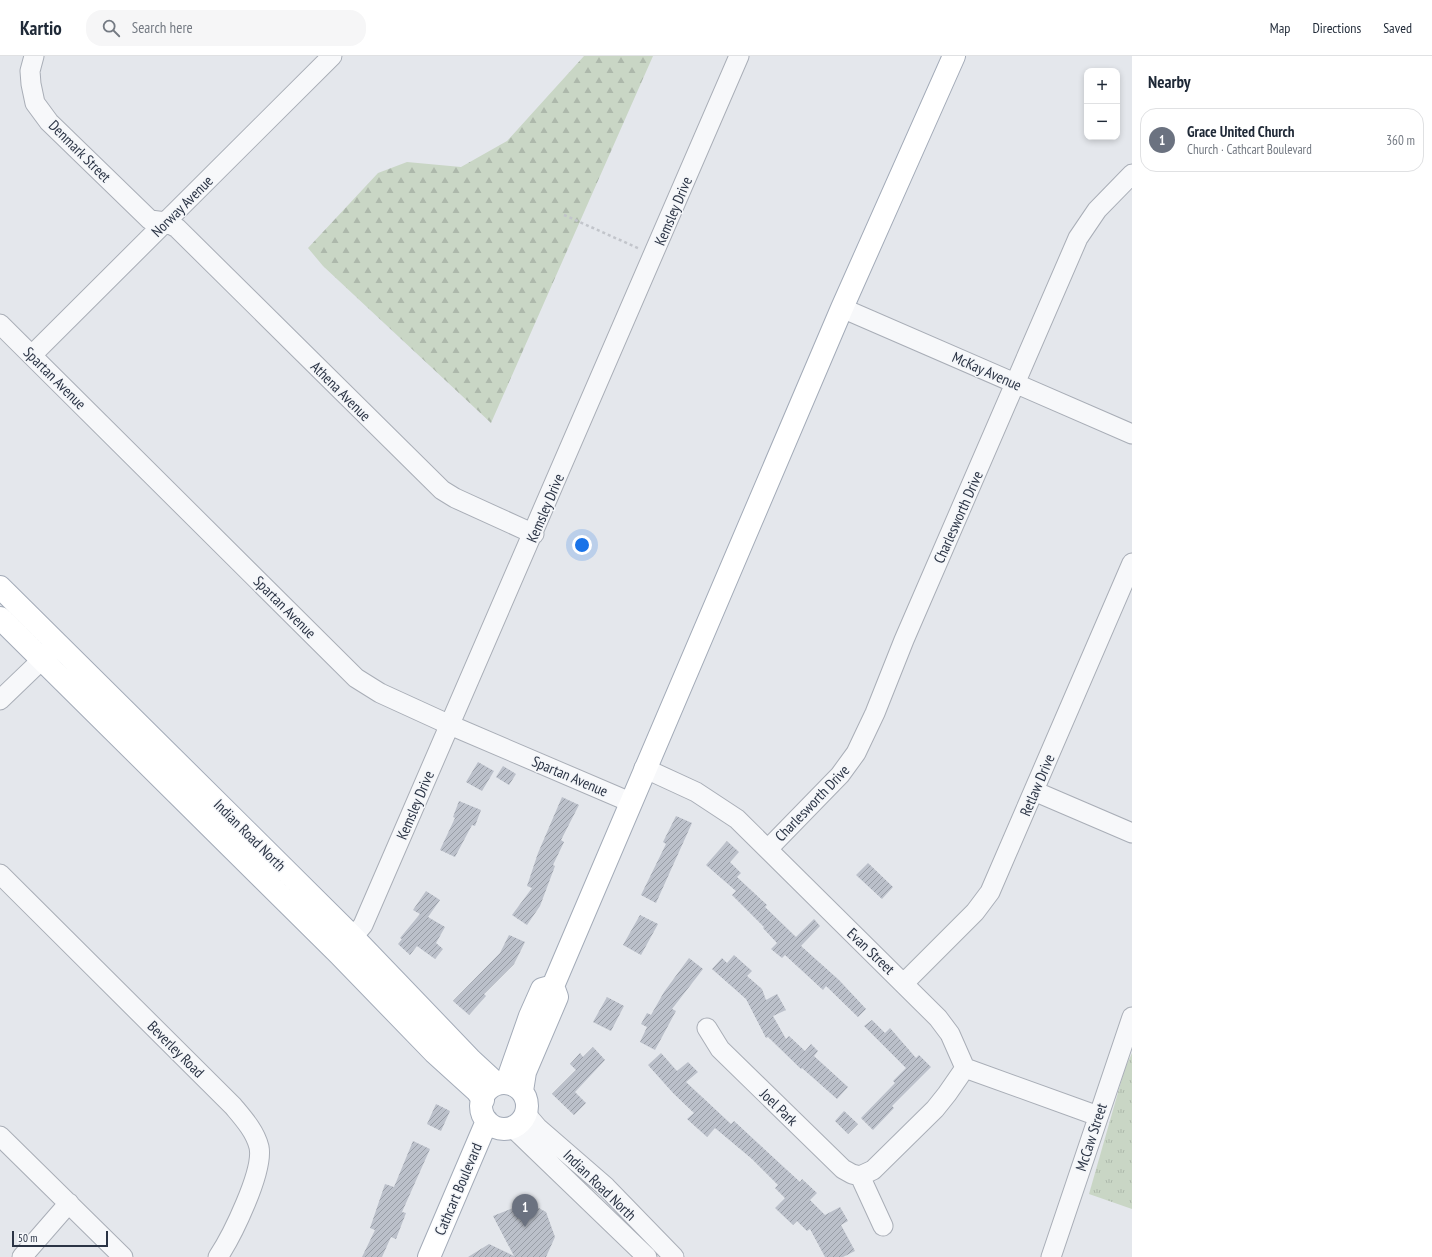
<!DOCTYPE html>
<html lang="en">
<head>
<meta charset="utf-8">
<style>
	:root { --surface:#fff; --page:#f6f6f7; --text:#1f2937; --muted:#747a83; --line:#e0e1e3; --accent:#1a73e8 }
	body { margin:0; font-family:"PT Sans Narrow",sans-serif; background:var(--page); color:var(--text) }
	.controls { position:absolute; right:12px; top:12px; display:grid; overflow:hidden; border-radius:8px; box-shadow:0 2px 6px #0003 }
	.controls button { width:36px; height:36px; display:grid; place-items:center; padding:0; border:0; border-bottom:1px solid var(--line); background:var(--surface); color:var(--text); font:20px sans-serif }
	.scale { position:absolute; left:12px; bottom:10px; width:96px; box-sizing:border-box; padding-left:4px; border:2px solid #2b3445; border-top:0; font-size:11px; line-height:14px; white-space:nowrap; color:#2b3445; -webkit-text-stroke:3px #f4f6f9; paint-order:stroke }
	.you { position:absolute; left:582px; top:489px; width:14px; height:14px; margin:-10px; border:3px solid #fff; border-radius:50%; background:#1a73e8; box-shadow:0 0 0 6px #1a73e833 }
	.badge { display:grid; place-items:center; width:26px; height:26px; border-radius:50%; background:var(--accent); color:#fff; font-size:13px; font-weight:700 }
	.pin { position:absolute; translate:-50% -33px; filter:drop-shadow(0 1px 2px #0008) }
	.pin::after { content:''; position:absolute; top:21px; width:14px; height:12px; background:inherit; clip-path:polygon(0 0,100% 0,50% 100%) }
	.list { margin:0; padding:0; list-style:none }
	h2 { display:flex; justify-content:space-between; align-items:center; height:52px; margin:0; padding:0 16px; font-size:17px }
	h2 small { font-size:13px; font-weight:400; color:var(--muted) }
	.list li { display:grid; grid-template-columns:26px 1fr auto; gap:12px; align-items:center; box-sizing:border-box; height:64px; margin:0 8px 8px; padding:0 8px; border:1px solid var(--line); border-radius:16px }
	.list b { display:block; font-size:15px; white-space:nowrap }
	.list p { margin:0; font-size:13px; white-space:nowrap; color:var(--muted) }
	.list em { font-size:13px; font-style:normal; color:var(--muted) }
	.icon { flex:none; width:22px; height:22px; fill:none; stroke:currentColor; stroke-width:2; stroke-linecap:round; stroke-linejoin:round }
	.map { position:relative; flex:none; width:1132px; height:1201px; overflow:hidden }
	header { display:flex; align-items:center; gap:24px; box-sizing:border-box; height:56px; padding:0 20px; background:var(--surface); border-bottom:1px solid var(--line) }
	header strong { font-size:19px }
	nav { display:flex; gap:22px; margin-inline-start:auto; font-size:14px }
	.search { width:280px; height:36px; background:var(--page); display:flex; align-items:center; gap:10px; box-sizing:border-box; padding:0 14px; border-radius:16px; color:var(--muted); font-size:15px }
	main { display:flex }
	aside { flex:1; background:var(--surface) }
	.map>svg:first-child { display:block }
	.forest { fill:url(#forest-firs) }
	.park { fill:url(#park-tufts) }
	.building { fill:url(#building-hatch) }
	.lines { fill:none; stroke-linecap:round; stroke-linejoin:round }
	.minor-casing { stroke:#a9aeb7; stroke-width:21 }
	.major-casing { stroke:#a3abb8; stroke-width:24 }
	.path { stroke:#c2c5cb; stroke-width:2.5; stroke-dasharray:3 3; stroke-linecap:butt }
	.minor { stroke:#f7f8fa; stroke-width:19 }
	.major { stroke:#fff; stroke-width:22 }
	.labels { text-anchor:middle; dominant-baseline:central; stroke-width:3; stroke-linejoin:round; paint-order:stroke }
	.street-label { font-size:15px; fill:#2b3445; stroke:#f4f6f9 }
</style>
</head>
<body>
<header>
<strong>Kartio</strong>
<div class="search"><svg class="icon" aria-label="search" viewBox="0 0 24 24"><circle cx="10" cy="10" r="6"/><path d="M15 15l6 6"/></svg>Search here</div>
<nav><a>Map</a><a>Directions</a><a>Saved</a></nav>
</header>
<main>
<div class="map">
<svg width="1132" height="1201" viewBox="0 0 1132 1201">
	<defs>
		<pattern id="forest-firs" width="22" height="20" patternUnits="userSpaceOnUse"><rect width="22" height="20" fill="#c9d6c5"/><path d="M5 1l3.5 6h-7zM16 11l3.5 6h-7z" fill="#adb8ab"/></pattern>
		<pattern id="park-tufts" width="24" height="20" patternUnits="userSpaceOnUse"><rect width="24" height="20" fill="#c9d6c5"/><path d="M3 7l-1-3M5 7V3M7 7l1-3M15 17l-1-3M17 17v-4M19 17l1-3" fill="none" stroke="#adb8ab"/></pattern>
		<pattern id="building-hatch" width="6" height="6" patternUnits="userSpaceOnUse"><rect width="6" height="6" fill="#bbc0ca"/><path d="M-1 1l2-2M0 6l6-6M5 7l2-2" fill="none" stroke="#989da6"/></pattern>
	</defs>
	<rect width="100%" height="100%" fill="#e4e7ec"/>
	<!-- forest -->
	<path class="forest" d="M584,0H653L491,367L323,210L308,192L378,117L407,106L461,111L507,85Z"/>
	<!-- park -->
	<path class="park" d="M1132,997V1153L1089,1138L1125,1012Z"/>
	<!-- building -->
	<path class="building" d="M478,706L494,715L482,735L466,726Z
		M503,710L516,718L509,729L496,721Z
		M562,741L579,749L561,784L564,786L553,809L555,810L540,850L527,869L512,859L532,832L527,830L538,797Z
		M459,745L481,754L475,770L472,769L455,801L440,794L455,762L453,761Z
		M676,760L692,767L656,847L641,839L666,788L663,786Z
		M727,785L739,796L730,806L741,817L737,821L767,849L765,851L796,881L814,863L820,870L801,890L839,924L866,953L858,961L826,930L823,934L785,899L782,902L771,893L777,887L763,872L764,871L732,839L736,835L706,809Z
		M868,807L893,831L882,843L856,819Z
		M426,835L440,844L428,861L445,871L436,887L443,893L435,903L417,890L410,899L398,888L402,883L400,882L420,858L413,854Z
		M640,859L658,868L641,899L623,889Z
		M509,879L525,886L514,908L484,938L486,940L469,959L453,945L500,897Z
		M734,899L752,915L747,920L762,933L766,944L777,938L786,954L773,960L786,983L789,980L805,995L811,988L818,995L814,1000L848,1031L837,1043L802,1012L801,1013L768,981L766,982L746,943L712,913L722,902L727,907Z
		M689,902L703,913L672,953L676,955L655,994L640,986L647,971L641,968L647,957L651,959L664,936Z
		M607,941L624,950L611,975L593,966Z
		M872,964L885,977L890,972L916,1002L919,999L931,1011L892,1050L894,1052L873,1074L861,1062L895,1027L893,1025L906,1012L864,970Z
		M593,991L605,1004L575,1036L586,1047L574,1059L552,1038L576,1014L570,1008L580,997L583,1001Z
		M661,997L677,1015L688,1006L698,1016L686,1026L731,1068L734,1065L800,1126L802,1123L817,1137L810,1144L825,1159L840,1151L848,1165L841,1169L855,1195L843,1201H825L810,1173L807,1175L797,1165L793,1169L775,1152L785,1142L775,1132L778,1129L752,1103L715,1072L707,1081L687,1063L694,1057L673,1037L648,1009Z
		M436,1048L450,1055L441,1075L427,1068Z
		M844,1055L858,1068L848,1078L835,1065Z
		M413,1085L430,1093L402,1156L406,1157L396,1183L391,1181L382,1201H362L375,1174L370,1172L385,1128L394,1131Z
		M528,1146L546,1156L555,1181L546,1201H468L489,1188L514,1200L493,1160Z"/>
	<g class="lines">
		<defs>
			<path id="minor" d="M34,0L30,15L31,28L35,47L49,66L150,164L166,166L177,172L442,434L455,442L534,478
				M842,252L1132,378
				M0,268L356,622L380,637L450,669L630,746
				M32,299L332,0
				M0,644L52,594
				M644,712L696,736L737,763L938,962L950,978L965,1012L1098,1060
				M1034,735L1132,777
				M768,793L840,719L856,697L875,657L904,584L1078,182L1097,154L1132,118
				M0,818L233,1050C243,1062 255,1075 259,1091C264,1115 232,1180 218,1201
				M343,893L363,869L739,0
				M904,927L975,856L990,836L1132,507
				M707,972L720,993L843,1113L852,1118L860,1120L873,1114L935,1053L947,1038L965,1012
				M526,1058L538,1072L606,1131L674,1201
				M513,1072L647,1201
				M0,1080L123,1201
				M860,1120L883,1170
				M22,1201L69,1147
				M1051,1201L1132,961"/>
			<path id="major" d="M0,531L354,882L471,1004L497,1028
				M0,562L339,898L434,996L477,1035L483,1044
				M510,1017L530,960L542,933L553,930
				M481 1050a23 23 0 1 1 46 0a23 23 0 1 1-46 0Z
				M522,1035L525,1016L557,941L553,930L842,252L954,0
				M429,1201L487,1065"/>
		</defs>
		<!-- minor casing -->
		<use href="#minor" class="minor-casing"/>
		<!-- major casing -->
		<use href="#major" class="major-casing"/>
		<!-- path -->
		<path class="path" d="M564,159L640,193"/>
		<!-- minor -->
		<use href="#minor" class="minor"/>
		<!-- major -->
		<use href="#major" class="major"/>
	</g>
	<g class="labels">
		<!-- street labels -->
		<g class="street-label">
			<text transform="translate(80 95) rotate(45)">Denmark Street</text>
			<text transform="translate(182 150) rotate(-45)">Norway Avenue</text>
			<text transform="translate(673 155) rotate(-67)">Kemsley Drive</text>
			<text transform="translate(987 315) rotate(24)">McKay Avenue</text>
			<text transform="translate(55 322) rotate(45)">Spartan Avenue</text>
			<text transform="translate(341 335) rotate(45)">Athena Avenue</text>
			<text transform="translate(545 452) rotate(-67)">Kemsley Drive</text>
			<text transform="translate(958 461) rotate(-66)">Charlesworth Drive</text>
			<text transform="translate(285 551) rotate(45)">Spartan Avenue</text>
			<text transform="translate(570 720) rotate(23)">Spartan Avenue</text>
			<text transform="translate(1037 729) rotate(-67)">Retlaw Drive</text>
			<text transform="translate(812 747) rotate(-46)">Charlesworth Drive</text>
			<text transform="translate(415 749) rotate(-67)">Kemsley Drive</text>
			<text transform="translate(250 779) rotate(45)">Indian Road North</text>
			<text transform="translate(871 895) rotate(44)">Evan Street</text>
			<text transform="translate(176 993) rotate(45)">Beverley Road</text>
			<text transform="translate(779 1051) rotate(44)">Joel Park</text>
			<text transform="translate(1091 1081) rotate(-72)">McCaw Street</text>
			<text transform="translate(600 1129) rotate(44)">Indian Road North</text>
			<text transform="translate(458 1133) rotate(-67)">Cathcart Boulevard</text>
		</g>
	</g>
</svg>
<div class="controls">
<button>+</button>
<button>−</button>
</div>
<div class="scale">50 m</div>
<div class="you"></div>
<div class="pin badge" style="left:525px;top:1171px;background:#6b7280">1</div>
</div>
<aside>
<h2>Nearby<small></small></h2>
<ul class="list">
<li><span class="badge" style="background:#6b7280">1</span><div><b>Grace United Church</b><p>Church · Cathcart Boulevard</p></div><em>360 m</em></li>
</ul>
</aside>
</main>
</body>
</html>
